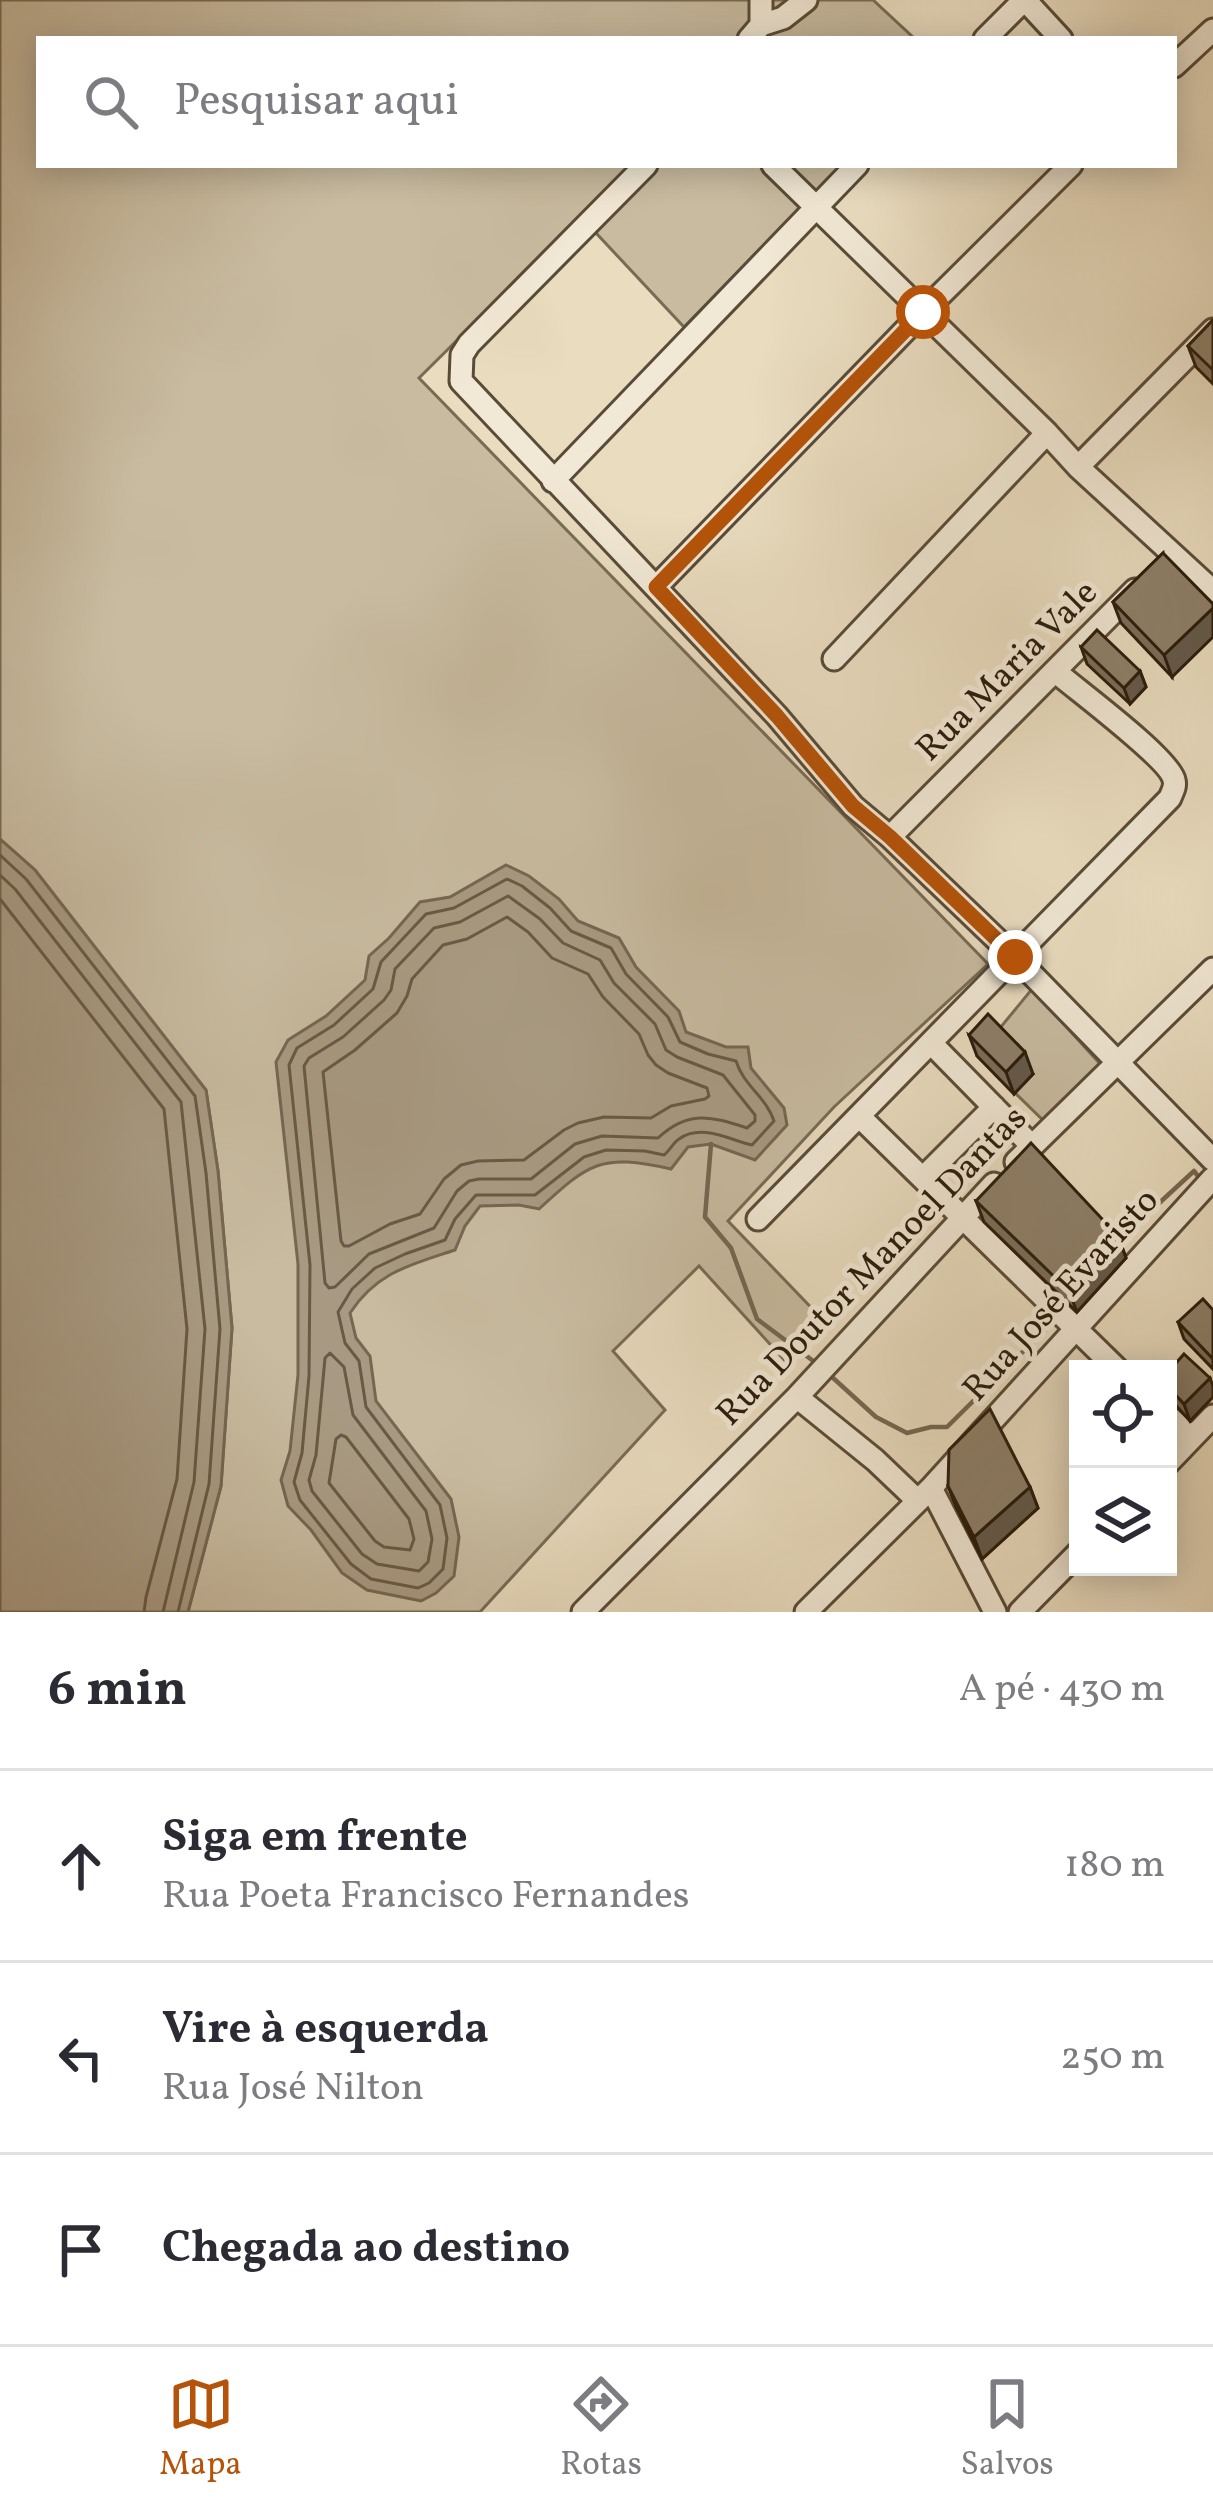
<!DOCTYPE html>
<html lang="pt">
<head>
<meta charset="utf-8">
<style>
	:root { --surface:#fff; --page:#f7f7f7; --text:#2b2b33; --muted:#7c7c81; --line:#e1e1e2; --accent:#b45309 }
	body { margin:0; font-family:Vollkorn,serif; background:var(--page); color:var(--text) }
	.controls { position:absolute; right:36px; bottom:36px; display:grid; overflow:hidden; border-radius:0px; box-shadow:0 6px 30px #0003 }
	.controls button { width:108px; height:108px; display:grid; place-items:center; padding:0; border:0; border-bottom:3px solid var(--line); background:var(--surface); color:var(--text); font:60px sans-serif }
	.stop { position:absolute; width:36px; height:36px; margin:-27px; border:9px solid #b45309; border-radius:50%; background:#fff }
	.stop.end { background:#b45309; border-color:#fff; box-shadow:0 3px 12px #0008 }
	.list { margin:0; padding:0; list-style:none }
	h2 { display:flex; justify-content:space-between; align-items:center; height:156px; margin:0; padding:0 48px; font-size:51px }
	h2 small { font-size:39px; font-weight:400; color:var(--muted) }
	.list li { display:grid; grid-template-columns:78px 1fr auto; gap:36px; align-items:center; box-sizing:border-box; height:192px; padding:0 48px; border-top:3px solid var(--line) }
	.list b { display:block; font-size:45px; white-space:nowrap }
	.list p { margin:0; font-size:39px; white-space:nowrap; color:var(--muted) }
	.list em { font-size:39px; font-style:normal; color:var(--muted) }
	.icon { flex:none; width:66px; height:66px; fill:none; stroke:currentColor; stroke-width:2; stroke-linecap:round; stroke-linejoin:round }
	.map { position:relative; flex:none; width:1213px; height:1612px; overflow:hidden }
	.search { position:absolute; background:var(--surface); box-shadow:0 6px 30px #0003; left:36px; right:36px; top:36px; height:132px; display:flex; align-items:center; gap:30px; box-sizing:border-box; padding:0 42px; border-radius:0px; color:var(--muted); font-size:45px }
	.sheet { height:732px; background:var(--surface) }
	nav { display:flex; justify-content:space-around; align-items:center; box-sizing:border-box; height:168px; border-top:3px solid var(--line); background:var(--surface); font-size:33px; color:var(--muted) }
	nav a { display:grid; justify-items:center; gap:6px }
	nav .on { color:var(--accent) }
	.map>svg:first-child { display:block }
	.green { fill:#c8bba0; stroke:#786b56; stroke-width:3 }
	.water { fill:#a89a82; stroke:#756752; stroke-width:3 }
	.lines { fill:none; stroke-linecap:round; stroke-linejoin:round }
	.shore { stroke:#685a46; stroke-width:3 }
	.stream { stroke:#756752; stroke-width:4.5 }
	.minor-casing { stroke:#594b38; stroke-width:27 }
	.minor { stroke:#f1e8d5; stroke-width:21 }
	.wall { fill:#796d5a; stroke:#291b0b; stroke-width:3 }
	.shaded-wall { fill:#63594a; stroke:#291b0b; stroke-width:3 }
	.building { fill:#8d7f69; stroke:#291b0b; stroke-width:3 }
	.route { stroke:#b45309; stroke-width:15 }
	.labels { text-anchor:middle; dominant-baseline:central; stroke-width:10; stroke-linejoin:round; paint-order:stroke }
	.street-label { font-size:36px; fill:#291b0b; stroke:#f1e8d5 }
</style>
</head>
<body>
<div class="map">
<svg width="1213" height="1612" viewBox="0 0 1213 1612">
	<rect width="100%" height="100%" fill="#e9dcbf"/>
	<filter id="stains"><feTurbulence type="fractalNoise" baseFrequency=".00167" numOctaves="4"/><feColorMatrix values="0 0 0 0 .2 0 0 0 0 .09 0 0 0 0 .02 0 0 0 .5 -.17"/></filter>
	<radialGradient id="worn" r=".72"><stop offset=".6" stop-color="#630" stop-opacity="0"/><stop offset="1" stop-color="#630" stop-opacity=".3"/></radialGradient>
	<!-- green -->
	<path class="green" d="M0,0H873L915,39H39V165H842L684,327L581,217L419,378L988,964L834,1107L728,1221L826,1323L788,1364L699,1266L613,1351L665,1410L480,1612H188L221,1486L232,1328L218,1171L206,1090L35,870L0,839Z
		M1032,989L1102,1066L1047,1124L977,1056Z"/>
	<!-- water -->
	<path class="water" d="M0,839L35,870L206,1090L218,1171L232,1328L221,1486L188,1612H0Z
		M506,865L529,876L559,899L578,921L619,938L636,967L679,1011L686,1032L726,1047H748L751,1068L784,1108L787,1125L755,1160L711,1144L688,1147L671,1169C601,1153 589,1163 539,1209L519,1205L480,1206L465,1226L455,1250C410,1265 377,1272 350,1313L356,1338L370,1356L376,1401L451,1499L459,1537L454,1576L436,1593L421,1601L367,1590L342,1573L311,1530L288,1506L281,1480L290,1451L298,1375V1264L276,1062L288,1040L326,1016L365,980L369,956L389,938L420,902L450,897Z"/>
	<g class="lines">
		<!-- shore -->
		<path class="shore" d="M0,855L26,879L195,1096L206,1173L220,1329L209,1484L178,1612
			M0,875L15,889L181,1102L205,1329L194,1482L163,1612
			M507,879L522,886L550,908L571,931L611,948L626,974L668,1017L680,1042L708,1054L736,1061C743,1085 767,1098 774,1121L752,1145C730,1140 701,1123 679,1139C673,1143 670,1150 664,1155L645,1151L606,1150L584,1157L535,1195H476L455,1219L445,1240L405,1254L375,1268L352,1289L338,1312L345,1343L359,1361L366,1407L440,1505L447,1538L443,1569L429,1583L418,1588L371,1579L351,1564L300,1500L294,1482L302,1453L309,1376L310,1265L289,1065L297,1048L334,1025L373,989L381,962L426,914L454,908Z
			M508,896L540,919L563,943L600,960L614,983L655,1024L666,1050L677,1057L723,1075L755,1115V1121L747,1128C711,1116 688,1110 658,1138L602,1136L575,1144L531,1179H479L469,1181L457,1191L434,1228L369,1254L335,1287L329,1288L325,1283L304,1066L309,1058L343,1037L384,1000L391,990L395,969L434,928L460,922Z
			M0,899L164,1109L187,1329L177,1479L146,1597L144,1612
			M507,917L528,932L552,958L588,974L603,997L639,1034L648,1055L656,1065L668,1073L707,1088L709,1096L705,1099L671,1106L651,1118L604,1117L578,1123L564,1130L524,1160L478,1161L461,1165L444,1179L420,1214L390,1224L349,1246H344L341,1241L323,1072L355,1050L397,1013L407,996L412,979L443,945L467,939Z
			M330,1353L344,1367L353,1415L426,1511L432,1539L428,1562L419,1571L377,1564L362,1554L312,1491L309,1480L316,1455L325,1358Z
			M341,1435L346,1437L409,1519L414,1539L410,1550L384,1547L375,1541L329,1483L336,1439Z"/>
		<!-- stream -->
		<path class="stream" d="M711,1144L705,1217L731,1248L757,1319L816,1363
			M1118,1241L1194,1171L1201,1180
			M832,1377L876,1417L907,1433L931,1427H947L1055,1320"/>
		<defs>
			<path id="minor" d="M1025,0L1061,39
				M761,25V0
				M749,39L761,25L783,18L806,0
				M985,39L1024,0
				M1174,66L1213,30
				M646,165L469,344L462,355L461,381L777,716L853,806L890,837L1015,957L1213,1160
				M773,165L1047,433L1078,467L1213,591
				M1078,467L1213,330
				M553,481L857,165
				M656,587L923,312L1071,165
				M834,659L1047,433
				M890,837L1135,590
				M931,1043L1032,1146
				M859,1116L1117,1369
				M1016,1162L1213,969
				M923,1178L994,1107
				M758,1219L1170,798C1172,792 1176,787 1174,780C1170,759 1077,690 1056,672
				M797,1397L875,1460L918,1501
				M1168,1416L1192,1438
				M1168,1463L1213,1416
				M931,1488L995,1612
				M583,1612L797,1397L994,1184
				M806,1612L931,1488L1213,1178
				M1020,1612L1078,1553"/>
		</defs>
		<!-- minor casing -->
		<use href="#minor" class="minor-casing"/>
		<!-- minor -->
		<use href="#minor" class="minor"/>
	</g>
	<!-- wall -->
	<path class="wall" d="M1213,320V384L1196,367L1188,346Z
		M1163,553L1172,677L1121,623L1113,602Z
		M1081,647L1140,671L1146,687L1130,704L1087,664Z
		M969,1035L1033,1074L1014,1094L977,1056Z
		M976,1201L1118,1236L1126,1258L1077,1312L984,1222Z
		M1213,1310V1369L1184,1339L1178,1322Z
		M1168,1372L1213,1386L1190,1421L1168,1397Z
		M948,1486L1030,1487L1038,1508L982,1559L956,1507Z"/>
	<!-- shaded-wall -->
	<path class="shaded-wall" d="M1213,608V637L1172,677L1164,655Z
		M1140,671L1146,687L1130,704L1124,688Z
		M1025,1052L1033,1074L1014,1094L1006,1072Z
		M1118,1236L1126,1258L1077,1312L1069,1291Z
		M1210,1378L1213,1386V1397L1190,1421L1184,1404Z
		M1030,1487L1038,1508L982,1559L974,1537Z"/>
	<!-- building -->
	<path class="building" d="M1213,320V370L1188,346Z
		M1163,553L1213,604V608L1164,655L1113,602Z
		M1097,630L1140,671L1124,688L1081,647Z
		M988,1014L1025,1052L1006,1072L969,1035Z
		M1031,1143L1118,1236L1069,1291L976,1201Z
		M1203,1299L1213,1310V1359L1178,1322Z
		M1184,1354L1210,1378L1184,1404L1168,1387V1372Z
		M990,1409L1030,1487L974,1537L948,1486L949,1450Z"/>
	<g class="lines">
		<!-- route -->
		<path class="route" d="M923,312L656,587L777,716L853,806L890,837L1015,957"/>
	</g>
	<g class="labels">
		<!-- street labels -->
		<g class="street-label">
			<text transform="translate(1008 672) rotate(-45)">Rua Maria Vale</text>
			<text transform="translate(873 1267) rotate(-46)">Rua Doutor Manoel Dantas</text>
			<text transform="translate(1062 1296) rotate(-48)">Rua José Evaristo</text>
		</g>
	</g>
	<rect width="100%" height="100%" filter="url(#stains)"/>
	<rect width="100%" height="100%" fill="url(#worn)"/>
</svg>
<div class="controls">
<button><svg class="icon" aria-label="locate" viewBox="0 0 24 24"><circle cx="12" cy="12" r="6"/><path d="M12 2v4M12 18v4M2 12h4M18 12h4"/></svg></button>
<button><svg class="icon" aria-label="layers" viewBox="0 0 24 24"><path d="M12 4l9 5-9 5-9-5zM3 14l9 5 9-5"/></svg></button>
</div>
<div class="stop" style="left:923px;top:312px"></div>
<div class="stop end" style="left:1015px;top:957px"></div>
<div class="search"><svg class="icon" aria-label="search" viewBox="0 0 24 24"><circle cx="10" cy="10" r="6"/><path d="M15 15l6 6"/></svg>Pesquisar aqui</div>
</div>
<section class="sheet">
<h2>6 min<small>A pé · 430 m</small></h2>
<ul class="list">
<li><svg class="icon" aria-label="ahead" viewBox="0 0 24 24"><path d="M12 20V5M6 11l6-6 6 6"/></svg><div><b>Siga em frente</b><p>Rua Poeta Francisco Fernandes</p></div><em>180 m</em></li>
<li><svg class="icon" aria-label="left" viewBox="0 0 24 24"><path d="M17 20v-9H6M10 6l-5 5 5 5"/></svg><div><b>Vire à esquerda</b><p>Rua José Nilton</p></div><em>250 m</em></li>
<li><svg class="icon" aria-label="arrive" viewBox="0 0 24 24"><path d="M6 21V4h12l-3 4 3 4H6"/></svg><div><b>Chegada ao destino</b></div></li>
</ul>
</section>
<nav>
<a class="on"><svg class="icon" aria-label="map" viewBox="0 0 24 24"><path d="M3 6l6-2 6 2 6-2v14l-6 2-6-2-6 2zM9 4v14M15 6v14"/></svg>Mapa</a>
<a><svg class="icon" aria-label="directions" viewBox="0 0 24 24"><path d="M12 3l9 9-9 9-9-9zM9 14v-3h6M13 9l2 2-2 2"/></svg>Rotas</a>
<a><svg class="icon" aria-label="saved" viewBox="0 0 24 24"><path d="M7 4h10v16l-5-4-5 4z"/></svg>Salvos</a>
</nav>
</body>
</html>
